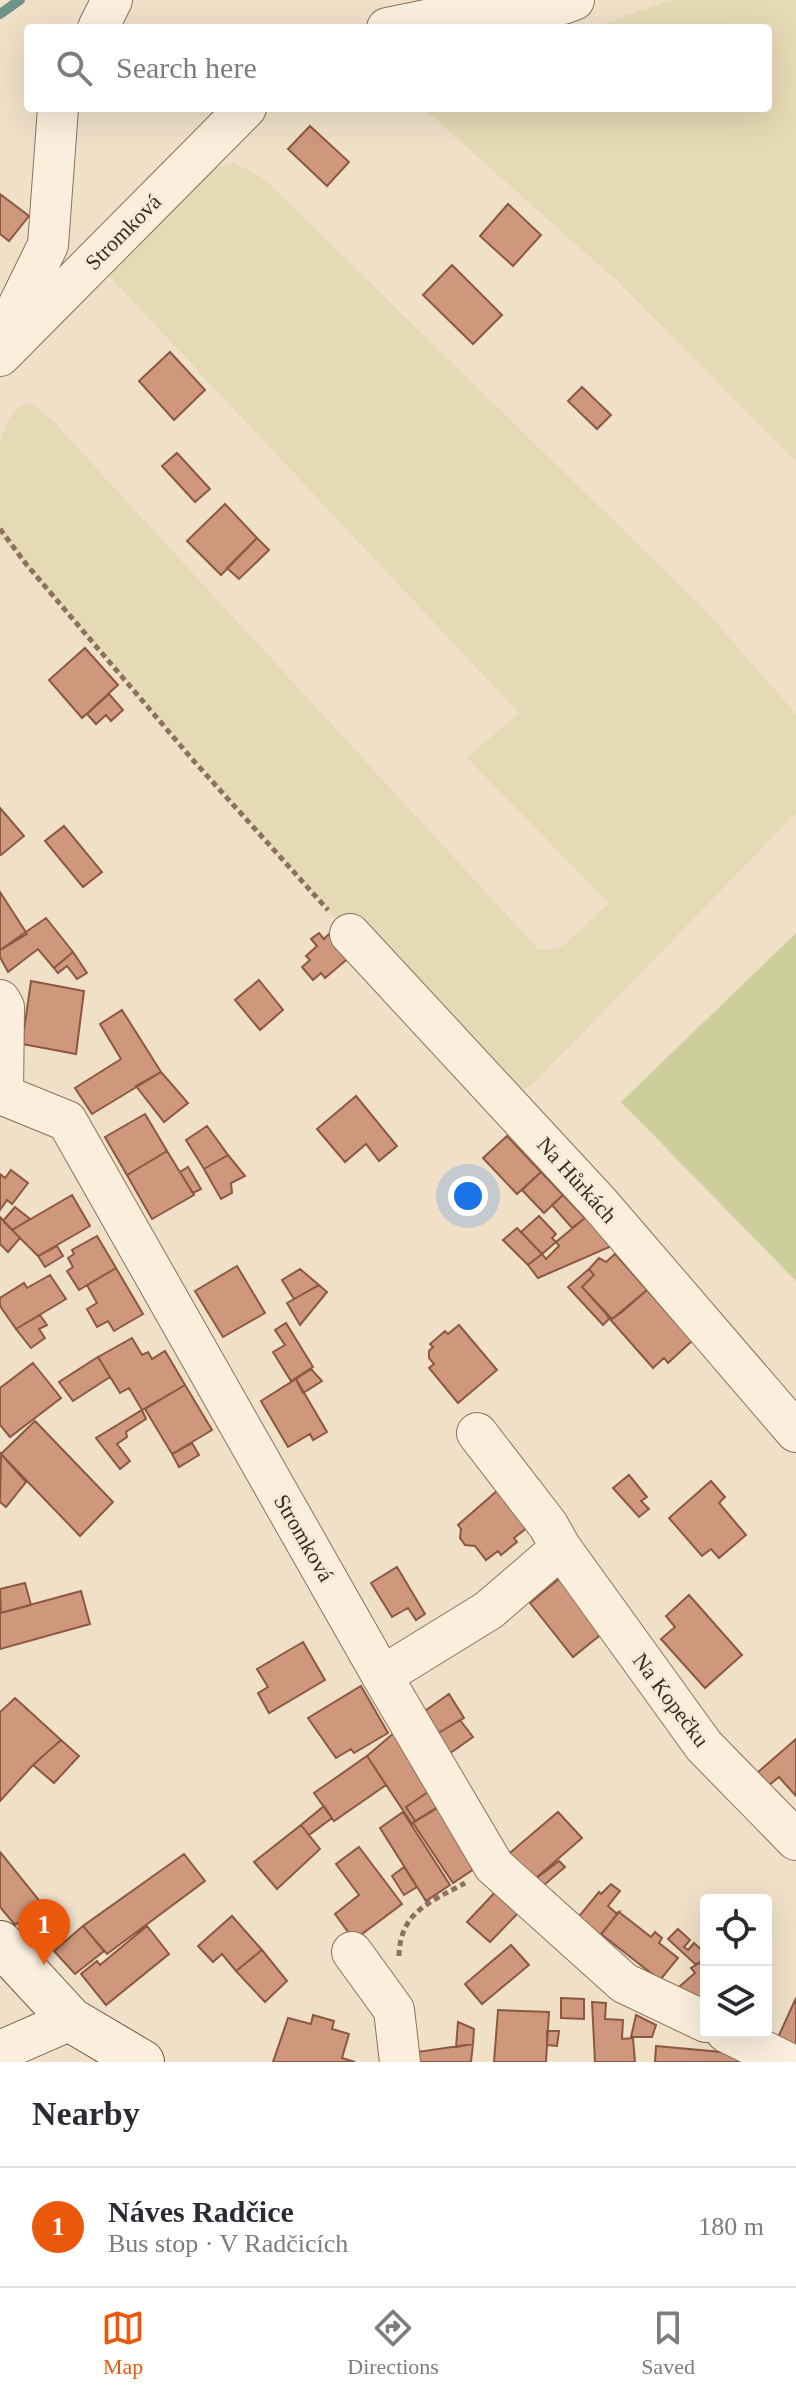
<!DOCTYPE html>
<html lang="en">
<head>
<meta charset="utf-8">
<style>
	:root { --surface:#fff; --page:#f7f7f7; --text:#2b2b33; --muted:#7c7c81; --line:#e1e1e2; --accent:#ea580c }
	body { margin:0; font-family:Georgia,serif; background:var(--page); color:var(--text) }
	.controls { position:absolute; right:24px; bottom:24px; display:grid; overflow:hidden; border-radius:8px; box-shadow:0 8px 32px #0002 }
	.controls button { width:72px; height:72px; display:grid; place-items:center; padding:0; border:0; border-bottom:2px solid var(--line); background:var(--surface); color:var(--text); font:40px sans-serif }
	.you { position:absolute; left:468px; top:1196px; width:28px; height:28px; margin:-20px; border:6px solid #fff; border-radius:50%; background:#1a73e8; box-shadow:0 0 0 12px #1a73e833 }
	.badge { display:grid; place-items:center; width:52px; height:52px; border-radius:50%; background:var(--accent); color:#fff; font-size:26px; font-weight:700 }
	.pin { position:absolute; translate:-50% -66px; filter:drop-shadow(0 2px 4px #0008) }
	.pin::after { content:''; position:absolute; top:42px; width:28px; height:24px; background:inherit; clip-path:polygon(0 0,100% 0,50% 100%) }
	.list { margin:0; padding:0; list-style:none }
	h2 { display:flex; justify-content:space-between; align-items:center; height:104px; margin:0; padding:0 32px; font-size:34px }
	h2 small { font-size:26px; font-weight:400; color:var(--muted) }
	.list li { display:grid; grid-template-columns:52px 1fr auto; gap:24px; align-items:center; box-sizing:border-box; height:120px; padding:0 32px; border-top:2px solid var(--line) }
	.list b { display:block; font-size:30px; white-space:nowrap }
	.list p { margin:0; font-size:26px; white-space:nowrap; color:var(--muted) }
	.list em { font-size:26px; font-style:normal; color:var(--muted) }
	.icon { flex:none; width:44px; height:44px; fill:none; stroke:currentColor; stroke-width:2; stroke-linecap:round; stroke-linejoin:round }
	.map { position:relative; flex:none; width:796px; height:2062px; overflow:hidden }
	.search { position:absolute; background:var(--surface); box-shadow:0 8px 32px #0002; left:24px; right:24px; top:24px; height:88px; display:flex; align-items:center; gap:20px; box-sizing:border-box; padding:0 28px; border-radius:8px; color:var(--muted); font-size:30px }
	.sheet { height:224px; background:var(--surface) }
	nav { display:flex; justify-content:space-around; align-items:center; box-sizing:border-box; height:112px; border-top:2px solid var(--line); background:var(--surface); font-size:22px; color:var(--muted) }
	nav a { display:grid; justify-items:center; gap:4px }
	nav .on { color:var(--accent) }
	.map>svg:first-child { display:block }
	.farmland { fill:#e6d9b5 }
	.green { fill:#cdcf9b }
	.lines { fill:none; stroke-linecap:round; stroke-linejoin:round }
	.stream { stroke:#6f9387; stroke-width:10 }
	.building { fill:#cf987d; stroke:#8c5841; stroke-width:2 }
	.street-casing { stroke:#8d715c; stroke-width:42 }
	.secondary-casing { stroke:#6e533f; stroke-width:46 }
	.path { stroke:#8d715c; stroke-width:5; stroke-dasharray:6 4; stroke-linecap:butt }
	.street { stroke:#faeedc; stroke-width:40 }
	.secondary { stroke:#faeedc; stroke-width:44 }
	.labels { text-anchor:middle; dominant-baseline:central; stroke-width:6; stroke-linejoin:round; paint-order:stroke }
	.street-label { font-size:22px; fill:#3d2b20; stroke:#f7ebd8 }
</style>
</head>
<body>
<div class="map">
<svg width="796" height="2062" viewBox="0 0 796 2062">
	<rect width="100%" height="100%" fill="#f0e0c8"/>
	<!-- farmland -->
	<path class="farmland" d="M670,0H796V462L616,280L423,108H768V28H593Z
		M234,163L264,179L705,610L796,714V813L530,1087L507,1091L483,1086L0,537V441L9,419L18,407L31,403L52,420L538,949L548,950L564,945L609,903L467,758L519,713L109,276L197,173Z"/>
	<!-- green -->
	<path class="green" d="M796,933V1281L621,1102Z"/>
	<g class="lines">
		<!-- stream -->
		<path class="stream" d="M0,14L20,0"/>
	</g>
	<!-- building -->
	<path class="building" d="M310,126L349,162L327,186L288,149Z
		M0,194L29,216L9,241L0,234Z
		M508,204L541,235L513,266L480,236Z
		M452,265L502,315L473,344L423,295Z
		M170,352L205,390L174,420L139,381Z
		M582,387L611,415L597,429L568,401Z
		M177,453L210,489L195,502L162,466Z
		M225,504L257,538L221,575L187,541Z
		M257,538L269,550L239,579L227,568Z
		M85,648L118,685L82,718L49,680Z
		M109,694L123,710L111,721L106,715L96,724L87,714Z
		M0,808L24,836L1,855L0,854Z
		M64,826L102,872L83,887L45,841Z
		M0,892L27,934L0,950Z
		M46,918L73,952L54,968L38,949L8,972L0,957V950Z
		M331,932L351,956L325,978L321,973L313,980L302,967L310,960L306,956L317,946L311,939L319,933L324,939Z
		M73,952L87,973L77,979L67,966L58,973L54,968Z
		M259,980L283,1010L260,1030L235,1000Z
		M31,981L84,991L76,1054L22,1044Z
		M122,1010L161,1072L92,1114L75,1088L121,1059L100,1024Z
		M161,1072L188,1103L164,1122L136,1086Z
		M356,1096L397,1146L379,1161L366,1144L345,1162L317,1129Z
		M145,1114L167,1151L127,1175L105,1137Z
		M207,1126L228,1155L204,1169L186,1140Z
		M507,1136L541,1172L517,1194L483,1158Z
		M167,1151L194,1195L152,1219L127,1175Z
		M228,1155L245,1176L231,1183L232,1193L221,1199L204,1169Z
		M188,1167L201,1189L193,1193L180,1172Z
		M11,1170L28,1183L12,1204L7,1200L0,1210V1174L5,1178Z
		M541,1172L563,1195L544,1213L522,1190Z
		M566,1191L614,1245L538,1278L528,1265L542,1254L546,1259L559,1246L556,1242L585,1218L563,1195Z
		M72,1195L90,1226L38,1256L12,1230Z
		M563,1195L585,1218L572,1228L552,1205Z
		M15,1207L30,1219L12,1230L3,1221Z
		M539,1216L556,1234L552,1238L556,1242L542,1254L521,1232Z
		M0,1217L20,1238L8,1252L0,1244Z
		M517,1228L542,1254L528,1265L503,1240Z
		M97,1236L116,1268L79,1290L67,1271L73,1267L68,1258L74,1254L72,1250Z
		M57,1246L63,1256L45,1267L38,1256Z
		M615,1254L647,1290L612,1319L582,1287L594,1275L589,1269L599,1258L606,1262Z
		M237,1266L265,1313L223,1337L195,1291Z
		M116,1268L143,1314L114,1331L108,1321L97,1327L87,1309L97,1303L87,1285Z
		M300,1269L319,1285L294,1299L282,1280Z
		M589,1269L594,1275L582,1287L610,1318L603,1325L568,1287Z
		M50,1275L66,1299L16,1329L0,1306V1298L24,1283L27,1288Z
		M319,1285L327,1292L300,1325L287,1303Z
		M647,1290L692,1341L668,1363L664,1358L653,1368L609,1318L612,1319L622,1312Z
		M40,1315L47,1325L39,1329L45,1338L31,1348L16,1329Z
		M286,1323L313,1367L291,1381L273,1352L285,1345L275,1330Z
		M459,1325L497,1370L458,1403L429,1368L434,1364L429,1358V1351L433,1347L430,1344L445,1331L448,1334Z
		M132,1338L142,1355L148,1352L152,1359L165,1351L185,1385L142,1410L129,1388L120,1393L98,1357Z
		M98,1357L110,1377L73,1401L59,1382Z
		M33,1363L61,1398L10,1437L0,1425V1388Z
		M311,1369L322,1381L303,1393L296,1379Z
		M296,1379L327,1432L313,1440L310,1434L288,1447L261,1401Z
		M185,1385L212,1430L172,1454L145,1409Z
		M142,1410L146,1419L126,1432L127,1437L117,1444L130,1461L120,1469L96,1438Z
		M35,1421L113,1502L80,1536L1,1454Z
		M192,1443L199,1455L179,1467L172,1454Z
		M1,1454L26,1482L6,1507L0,1502Z
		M629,1475L647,1497L641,1501L649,1509L639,1517L613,1488Z
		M711,1481L725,1497L719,1503L746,1535L719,1558L711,1549L702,1556L669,1518Z
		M498,1490L528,1527L514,1538L517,1542L501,1555L498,1551L486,1560L475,1546L465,1545L460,1538L461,1529L458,1525Z
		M397,1567L425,1614L416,1620L408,1608L392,1617L371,1583Z
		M560,1578L604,1632L573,1657L530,1603Z
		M25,1583L31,1605L1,1613L0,1589Z
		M81,1591L90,1624L0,1649V1613Z
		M689,1595L742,1655L705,1688L661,1639L675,1627L666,1616Z
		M303,1642L325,1680L269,1713L258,1693L268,1687L257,1669Z
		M361,1686L388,1733L354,1753L351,1749L336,1758L308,1718Z
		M449,1694L464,1718L435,1735L422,1713Z
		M15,1698L61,1740L33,1765L0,1801V1712Z
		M460,1720L473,1737L446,1756L435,1735Z
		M395,1732L431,1790L406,1807L415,1821L412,1824L367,1756Z
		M796,1739V1796L779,1777L768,1786L757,1773Z
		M61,1740L79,1756L54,1783L33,1765Z
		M367,1756L386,1785L334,1821L314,1793Z
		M431,1790L441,1805L415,1821L406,1807Z
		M324,1806L332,1818L309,1835L301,1825Z
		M439,1807L477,1867L453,1883L413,1823Z
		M403,1812L450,1885L426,1901L380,1828Z
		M558,1812L582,1838L529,1884L505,1857Z
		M301,1825L320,1849L277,1889L254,1862Z
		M359,1847L402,1904L354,1940L335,1914L359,1895L336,1864Z
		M0,1852L42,1904L15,1925L0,1907Z
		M184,1854L205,1881L107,1954L83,1926Z
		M559,1861L565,1867L537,1891L529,1884Z
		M404,1867L417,1887L404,1895L392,1876Z
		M611,1884L620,1891L608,1906L616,1913L619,1912L600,1936L576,1920L599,1892L601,1894Z
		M499,1888L522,1909L490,1942L467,1922Z
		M619,1912L651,1937L655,1932L662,1938L659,1943L678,1958L660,1980L601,1934Z
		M232,1916L262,1950L236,1971L222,1954L213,1962L198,1946Z
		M83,1926L104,1951L75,1974L54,1951Z
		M147,1926L169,1954L106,2005L81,1974L97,1961L100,1965Z
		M678,1929L690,1940L684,1947L688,1950L694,1943L706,1954L699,1963L695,1964L668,1939Z
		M511,1945L529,1965L482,2004L465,1984Z
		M262,1950L287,1981L265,2002L236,1971Z
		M699,1963L706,1972V2002L671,1994L695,1973L691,1968Z
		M561,1998L584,1999V2019L561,2018Z
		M796,1998V2053L775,2044Z
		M592,2002L606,2003L605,2019L623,2020L622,2039L633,2038L635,2062H595Z
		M498,2010L549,2012L546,2062H494Z
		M313,2015L334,2021L332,2029L349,2034L342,2058L355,2062H273L288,2018L311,2024Z
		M636,2015L656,2025L652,2037H631Z
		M458,2022L474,2029L473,2044L456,2047Z
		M547,2031H559L557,2046L547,2045Z
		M473,2044L471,2062H417V2052Z
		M656,2046L743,2054L742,2062H655Z"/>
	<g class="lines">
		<defs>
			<path id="street" d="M98,28L112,0
				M387,28L455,14L563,4L574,0
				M1,341L48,245L58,108
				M0,356L246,108
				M350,934L599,1203L796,1432
				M0,1000L4,1007L3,1095L67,1121L382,1676L494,1866L624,1983L706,2022
				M477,1433L548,1525L561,1548L704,1746L796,1840
				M382,1676L489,1610L561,1548
				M352,1952L394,2010L400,2062
				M726,2032L786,2062
				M0,2051L71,2020"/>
			<path id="secondary" d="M0,1943L71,2020L142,2062"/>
		</defs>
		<!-- street casing -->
		<use href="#street" class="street-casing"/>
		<!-- secondary casing -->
		<use href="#secondary" class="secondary-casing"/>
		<!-- path -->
		<path class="path" d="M0,529L26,564L192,759L328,910
			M399,1956C400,1911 431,1902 465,1883"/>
		<!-- street -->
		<use href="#street" class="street"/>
		<!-- secondary -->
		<use href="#secondary" class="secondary"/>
	</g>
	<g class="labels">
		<!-- street labels -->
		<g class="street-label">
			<text transform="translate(123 232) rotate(-45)">Stromková</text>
			<text transform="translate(577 1180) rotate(48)">Na Hůrkách</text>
			<text transform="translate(304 1538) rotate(60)">Stromková</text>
			<text transform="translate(671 1700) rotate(53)">Na Kopečku</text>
		</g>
	</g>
</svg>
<div class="controls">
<button><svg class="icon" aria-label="locate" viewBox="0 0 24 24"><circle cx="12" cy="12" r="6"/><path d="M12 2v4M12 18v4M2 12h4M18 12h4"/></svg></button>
<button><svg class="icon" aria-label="layers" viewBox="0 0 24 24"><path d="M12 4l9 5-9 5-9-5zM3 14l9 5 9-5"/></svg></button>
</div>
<div class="you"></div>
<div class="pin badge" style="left:44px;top:1965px">1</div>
<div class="search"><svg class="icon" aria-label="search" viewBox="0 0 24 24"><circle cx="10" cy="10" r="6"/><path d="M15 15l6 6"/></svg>Search here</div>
</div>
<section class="sheet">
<h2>Nearby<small></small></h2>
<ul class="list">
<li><span class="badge">1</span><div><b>Náves Radčice</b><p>Bus stop · V Radčicích</p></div><em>180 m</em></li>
</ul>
</section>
<nav>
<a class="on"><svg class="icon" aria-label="map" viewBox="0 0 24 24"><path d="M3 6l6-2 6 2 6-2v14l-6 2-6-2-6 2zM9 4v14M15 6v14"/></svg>Map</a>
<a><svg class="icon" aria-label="directions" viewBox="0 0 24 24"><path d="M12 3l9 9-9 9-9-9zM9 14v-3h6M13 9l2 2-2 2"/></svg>Directions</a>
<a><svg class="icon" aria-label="saved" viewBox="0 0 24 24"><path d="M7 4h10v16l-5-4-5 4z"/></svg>Saved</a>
</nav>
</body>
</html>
